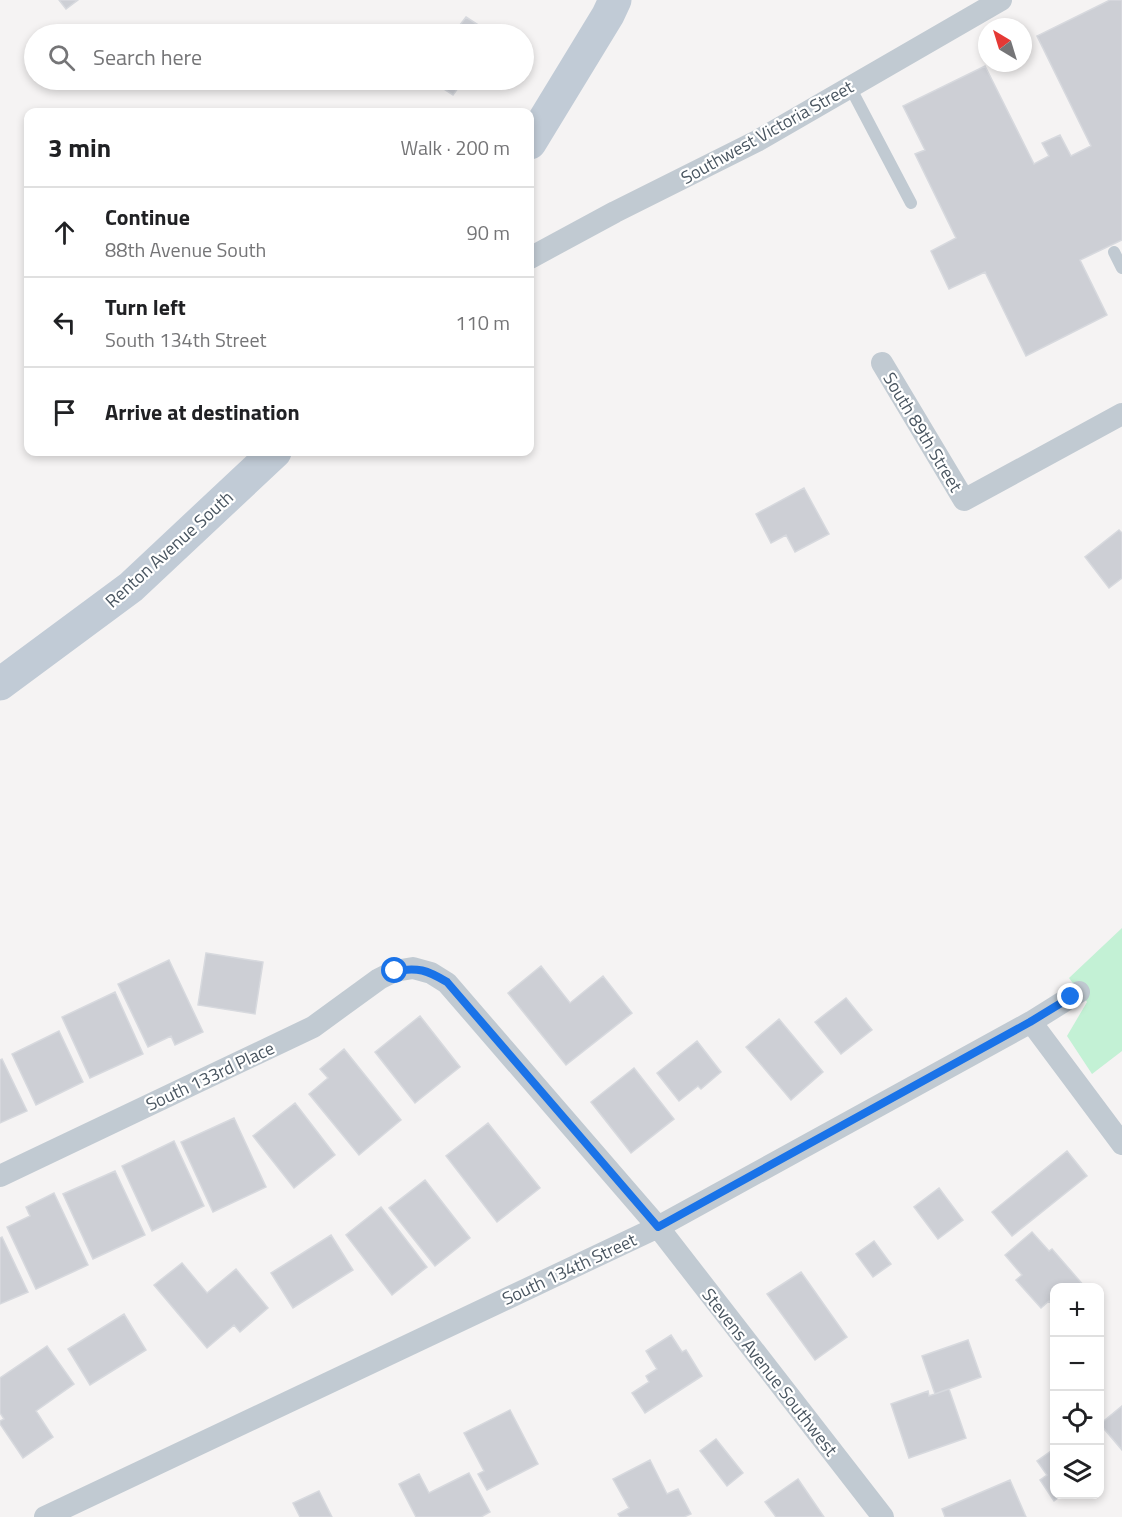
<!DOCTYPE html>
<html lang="en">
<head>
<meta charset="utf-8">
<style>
	:root { --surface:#fff; --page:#f2f2f2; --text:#202124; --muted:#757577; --line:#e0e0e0 }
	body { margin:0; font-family:"Titillium Web",sans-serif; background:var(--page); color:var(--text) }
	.controls { position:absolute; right:18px; bottom:18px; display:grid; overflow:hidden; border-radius:12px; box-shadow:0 3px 9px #0003 }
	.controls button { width:54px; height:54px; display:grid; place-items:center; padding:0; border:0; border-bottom:2px solid var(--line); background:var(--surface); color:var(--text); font:30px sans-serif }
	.compass { position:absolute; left:978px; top:18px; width:54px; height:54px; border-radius:50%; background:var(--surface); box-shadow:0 3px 9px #0003; rotate:322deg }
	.stop { position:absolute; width:18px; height:18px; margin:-14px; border:4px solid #1a73e8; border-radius:50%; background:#fff }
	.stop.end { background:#1a73e8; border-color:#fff; box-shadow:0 2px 6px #0008 }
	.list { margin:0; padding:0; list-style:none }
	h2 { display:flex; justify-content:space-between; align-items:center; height:78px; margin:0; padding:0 24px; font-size:26px }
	h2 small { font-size:20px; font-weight:400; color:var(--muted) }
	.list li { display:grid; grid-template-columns:39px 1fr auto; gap:18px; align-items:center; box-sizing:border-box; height:90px; padding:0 24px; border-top:2px solid var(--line) }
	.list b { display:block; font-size:22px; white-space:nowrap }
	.list p { margin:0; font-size:20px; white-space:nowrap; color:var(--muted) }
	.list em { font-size:20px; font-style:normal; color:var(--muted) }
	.icon { flex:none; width:33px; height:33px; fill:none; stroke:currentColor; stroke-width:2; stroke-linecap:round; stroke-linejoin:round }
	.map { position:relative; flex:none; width:1122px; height:1517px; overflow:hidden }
	.search { position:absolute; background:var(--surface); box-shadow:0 3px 9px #0003; left:24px; top:24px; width:510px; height:66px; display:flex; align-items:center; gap:15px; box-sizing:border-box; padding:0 21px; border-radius:33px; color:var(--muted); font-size:22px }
	.panel { position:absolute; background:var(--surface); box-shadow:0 3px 9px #0003; left:24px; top:108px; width:510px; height:348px; border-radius:12px }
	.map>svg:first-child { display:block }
	.green { fill:#c3f1d5 }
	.building { fill:#cdcfd5; stroke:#d7d9de; stroke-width:1.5 }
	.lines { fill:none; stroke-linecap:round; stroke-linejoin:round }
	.lane { stroke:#c1cad2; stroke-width:12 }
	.street { stroke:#c1cad2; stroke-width:22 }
	.secondary { stroke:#c1cbd6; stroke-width:33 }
	.route { stroke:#1a73e8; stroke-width:8 }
	.labels { text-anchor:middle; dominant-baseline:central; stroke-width:4.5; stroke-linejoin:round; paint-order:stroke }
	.street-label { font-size:18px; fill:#4a5661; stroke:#fff }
</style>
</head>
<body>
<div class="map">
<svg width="1122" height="1517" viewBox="0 0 1122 1517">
	<rect width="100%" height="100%" fill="#f5f3f3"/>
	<!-- green -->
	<path class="green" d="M1122,928V1051L1092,1074L1067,1036L1087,1002L1069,978Z"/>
	<!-- building -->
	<path class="building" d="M59,0H78L66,9Z
		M1110,0H1122V240L1080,260L1107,315L1026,356L985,272L949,289L931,251L956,238L915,154L925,150L903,106L985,66L1034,164L1049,156L1042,143L1060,135L1071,156L1091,146L1037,36Z
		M466,17L492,34H453Z
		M430,80H464L453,95Z
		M804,488L829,534L795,552L786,535L771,543L756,514Z
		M1119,530L1122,533V578L1109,588L1085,557Z
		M206,953L263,962L255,1014L198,1005Z
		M169,960L203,1032L175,1045L171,1036L148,1047L118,984Z
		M541,966L570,1003L603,976L632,1013L566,1065L508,993Z
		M115,992L143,1054L90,1078L62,1017Z
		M846,998L872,1030L841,1054L815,1022Z
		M420,1016L460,1067L415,1103L375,1052Z
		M779,1019L823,1072L791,1100L746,1047Z
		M59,1031L83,1082L36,1105L12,1054Z
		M697,1041L721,1072L701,1089L698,1086L679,1101L657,1073Z
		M344,1049L401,1120L359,1155L309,1094L328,1078L320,1069Z
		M2,1059L27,1111L0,1123V1060Z
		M634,1068L674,1119L631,1153L591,1102Z
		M295,1103L335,1155L294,1188L253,1136Z
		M234,1118L266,1187L213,1212L181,1142Z
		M488,1123L540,1188L497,1222L446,1156Z
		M174,1141L204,1206L152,1231L122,1166Z
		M1067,1151L1087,1176L1012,1236L992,1212Z
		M115,1171L145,1235L93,1259L63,1194Z
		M425,1180L470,1238L435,1266L389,1208Z
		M939,1188L963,1220L938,1239L914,1207Z
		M54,1193L88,1265L36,1289L7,1227L30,1216L26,1207Z
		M381,1207L427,1267L392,1295L346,1235Z
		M1032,1232L1049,1251L1052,1249L1085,1287L1054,1288V1307L1049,1301L1041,1308L1016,1280L1022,1275L1005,1255Z
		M331,1235L353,1270L293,1308L271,1273Z
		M2,1237L28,1292L0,1304V1238Z
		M874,1241L891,1264L873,1277L856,1254Z
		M182,1263L207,1293L236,1269L268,1308L240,1332L234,1325L207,1348L154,1285Z
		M801,1272L847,1337L815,1360L767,1294Z
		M124,1314L146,1350L90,1385L68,1349Z
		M671,1335L682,1352L686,1350L702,1376L645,1413L632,1393L649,1382L646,1376L657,1369L646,1351Z
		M968,1340L981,1377L935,1394L922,1356Z
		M47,1346L74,1384L36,1411L53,1437L23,1458L0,1424V1421L4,1419L0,1413V1378Z
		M949,1389L966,1438L909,1458L891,1404L928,1391L929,1396Z
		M1122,1406V1450L1100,1424Z
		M510,1410L538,1464L487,1490L478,1474L484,1471L464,1433Z
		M716,1439L743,1473L727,1486L700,1451Z
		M1054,1449V1494H1063L1054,1501L1040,1480L1047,1475L1037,1461Z
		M650,1460L667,1494L678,1489L691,1514L684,1517H620L618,1514L629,1508L613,1479Z
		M469,1473L490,1512L481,1517H416L399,1484L419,1474L429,1493Z
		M798,1479L824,1517H776L765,1502Z
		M1010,1480L1026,1517H945L942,1509Z
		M319,1491L332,1517H300L293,1503Z"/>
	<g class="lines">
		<!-- lane -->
		<path class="lane" d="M850,87L911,203
			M1114,252L1122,268"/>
		<!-- street -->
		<path class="street" d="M530,258L615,212L757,141L1001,0
			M882,363L964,500L1122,414
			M1031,1022L1122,1144
			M0,1176L313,1027L379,979L395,971L413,968L431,973L447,983L658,1227L883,1517
			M45,1517L658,1227L1031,1022L1079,992"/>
		<!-- secondary -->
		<path class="secondary" d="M530,143L608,15L615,0
			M0,684L131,587L275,452"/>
	</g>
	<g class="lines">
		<!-- route -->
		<path class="route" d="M395,971C418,967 427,970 447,982L658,1227L1030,1022L1071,997"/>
	</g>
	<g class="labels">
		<!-- street labels -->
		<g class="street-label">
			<text transform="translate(767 132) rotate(-29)">Southwest Victoria Street</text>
			<text transform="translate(923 432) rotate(59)">South 89th Street</text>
			<text transform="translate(169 549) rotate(-42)">Renton Avenue South</text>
			<text transform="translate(210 1076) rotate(-25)">South 133rd Place</text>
			<text transform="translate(569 1269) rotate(-25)">South 134th Street</text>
			<text transform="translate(770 1372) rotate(52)">Stevens Avenue Southwest</text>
		</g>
	</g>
</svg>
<div class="controls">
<button>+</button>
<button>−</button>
<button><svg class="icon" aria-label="locate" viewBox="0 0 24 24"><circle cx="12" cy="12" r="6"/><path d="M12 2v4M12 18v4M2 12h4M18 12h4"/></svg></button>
<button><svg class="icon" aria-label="layers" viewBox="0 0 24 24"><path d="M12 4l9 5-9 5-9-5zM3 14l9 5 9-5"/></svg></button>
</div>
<svg class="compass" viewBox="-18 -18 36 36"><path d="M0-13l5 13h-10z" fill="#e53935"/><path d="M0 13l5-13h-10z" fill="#757577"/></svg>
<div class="stop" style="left:395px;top:971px"></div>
<div class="stop end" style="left:1071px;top:997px"></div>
<div class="search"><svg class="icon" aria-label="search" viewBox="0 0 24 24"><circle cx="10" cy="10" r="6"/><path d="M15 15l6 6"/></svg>Search here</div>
<section class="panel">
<h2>3 min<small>Walk · 200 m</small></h2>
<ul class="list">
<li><svg class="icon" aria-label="ahead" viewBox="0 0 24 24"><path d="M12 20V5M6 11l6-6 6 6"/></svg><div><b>Continue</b><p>88th Avenue South</p></div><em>90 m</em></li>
<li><svg class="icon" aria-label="left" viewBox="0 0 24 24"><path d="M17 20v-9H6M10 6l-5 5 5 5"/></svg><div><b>Turn left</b><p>South 134th Street</p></div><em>110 m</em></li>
<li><svg class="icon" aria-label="arrive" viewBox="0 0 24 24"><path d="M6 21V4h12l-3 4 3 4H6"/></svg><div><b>Arrive at destination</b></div></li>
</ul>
</section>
</div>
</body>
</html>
